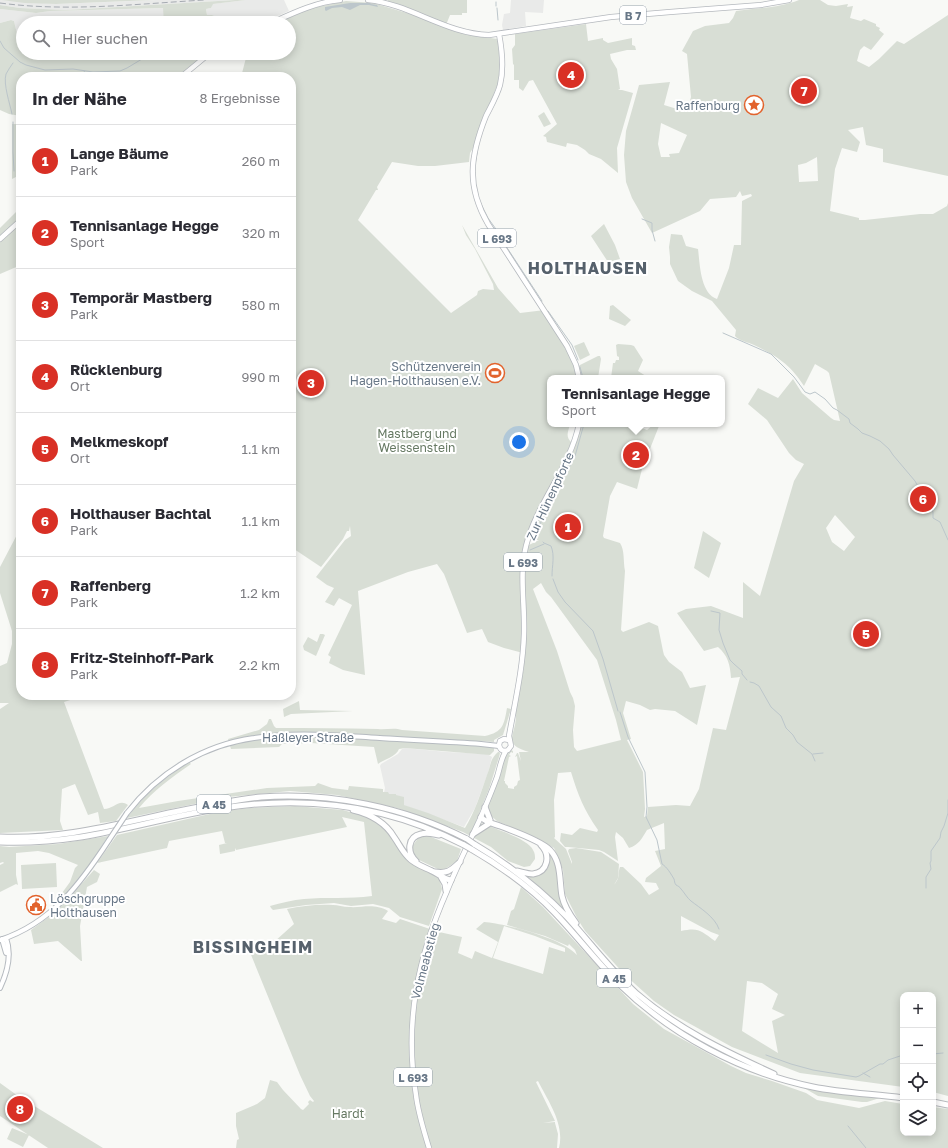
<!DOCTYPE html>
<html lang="de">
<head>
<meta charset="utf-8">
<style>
	:root { --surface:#fff; --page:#f2f2f3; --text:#2b2b33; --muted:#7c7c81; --line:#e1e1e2; --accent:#d93025 }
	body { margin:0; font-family:"Golos Text",sans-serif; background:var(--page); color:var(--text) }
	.controls { position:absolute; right:12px; bottom:12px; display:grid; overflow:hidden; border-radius:8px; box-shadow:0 2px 10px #0003 }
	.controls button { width:36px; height:36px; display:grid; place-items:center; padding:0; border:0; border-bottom:1px solid var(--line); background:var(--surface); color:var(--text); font:20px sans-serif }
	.you { position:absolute; left:519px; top:442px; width:14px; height:14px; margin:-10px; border:3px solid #fff; border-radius:50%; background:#1a73e8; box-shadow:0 0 0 6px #1a73e833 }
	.badge { display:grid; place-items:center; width:26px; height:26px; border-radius:50%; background:var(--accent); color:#fff; font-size:13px; font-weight:700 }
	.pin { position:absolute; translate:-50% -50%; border:2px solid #fff; box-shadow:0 1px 4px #0006 }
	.popup { position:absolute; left:547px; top:375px; width:178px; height:52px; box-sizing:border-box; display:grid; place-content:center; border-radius:8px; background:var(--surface); filter:drop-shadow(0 1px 3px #0005); font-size:13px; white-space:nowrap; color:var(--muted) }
	.popup b { font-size:15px; color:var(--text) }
	.popup::after { content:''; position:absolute; left:50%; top:100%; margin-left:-8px; border:8px solid transparent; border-top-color:var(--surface) }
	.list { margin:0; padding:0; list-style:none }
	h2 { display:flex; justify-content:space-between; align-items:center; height:52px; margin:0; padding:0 16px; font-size:17px }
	h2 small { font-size:13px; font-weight:400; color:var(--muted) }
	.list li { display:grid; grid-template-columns:26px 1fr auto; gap:12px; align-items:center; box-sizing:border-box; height:72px; padding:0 16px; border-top:1px solid var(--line) }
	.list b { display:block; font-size:15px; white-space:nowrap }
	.list p { margin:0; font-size:13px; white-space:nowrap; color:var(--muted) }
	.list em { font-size:13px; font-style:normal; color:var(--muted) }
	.icon { flex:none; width:22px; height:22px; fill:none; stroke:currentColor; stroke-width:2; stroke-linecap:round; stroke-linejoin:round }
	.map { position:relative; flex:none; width:948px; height:1148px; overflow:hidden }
	.search { position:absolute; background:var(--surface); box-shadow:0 2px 10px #0003; left:16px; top:16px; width:280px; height:44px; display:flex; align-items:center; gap:10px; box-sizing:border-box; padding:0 14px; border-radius:22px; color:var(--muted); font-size:15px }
	.panel { position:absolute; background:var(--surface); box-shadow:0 2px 10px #0003; left:16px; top:72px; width:280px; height:628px; border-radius:16px }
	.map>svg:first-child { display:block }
	.built { fill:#e9eae9 }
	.green { fill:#d8ded5; fill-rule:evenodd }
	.water { fill:#bcc6cb }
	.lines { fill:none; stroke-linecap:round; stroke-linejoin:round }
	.stream { stroke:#bcc6cb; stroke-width:1 }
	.secondary-casing { stroke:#b6bbc0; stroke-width:6 }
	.primary-casing { stroke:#b5b9be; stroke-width:6 }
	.highway-casing { stroke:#b7babe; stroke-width:7 }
	.secondary { stroke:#fff; stroke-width:4 }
	.primary { stroke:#fff; stroke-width:4.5 }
	.highway { stroke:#fff; stroke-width:5 }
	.rail { stroke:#a5aab1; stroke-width:1; stroke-dasharray:6 3; stroke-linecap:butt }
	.secondary-bridge-casing { stroke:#b6bbc0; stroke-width:6; stroke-linecap:butt }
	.highway-bridge-casing { stroke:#b7babe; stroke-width:7; stroke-linecap:butt }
	.secondary-bridge { stroke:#fff; stroke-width:4 }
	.highway-bridge { stroke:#fff; stroke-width:5 }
	.labels { text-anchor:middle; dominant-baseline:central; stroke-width:4; stroke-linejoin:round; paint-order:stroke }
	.shield { fill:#fff; stroke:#95a0ab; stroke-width:1 }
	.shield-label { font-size:11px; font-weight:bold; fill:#687787 }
	.poi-label { font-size:12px; fill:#687787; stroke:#fff; text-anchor:end }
	.park-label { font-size:12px; fill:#667963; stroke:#fff }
	.street-label { font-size:12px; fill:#687787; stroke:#fff }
	.district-label { font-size:16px; font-weight:bold; letter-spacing:1px; fill:#56616c; stroke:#fff }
</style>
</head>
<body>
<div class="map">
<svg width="948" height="1148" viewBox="0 0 948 1148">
	<rect width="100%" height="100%" fill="#f8f9f6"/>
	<!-- built -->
	<path class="built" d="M0,0L56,4L156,0H235L66,10L20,8L0,5Z
		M246,0H284L289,11L261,23H215L214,16L207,15L206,9L211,8L212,4Z
		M511,0H545H544L543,13L525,12L526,26L503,30L502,25L504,14L510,13Z
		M164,8V23H23V43L18,38L14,21L11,20L0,23V9L36,13L50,11Z
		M34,53H134L132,54L56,60L43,57Z
		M405,748L447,752L487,754L492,757L488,773L475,808L464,827L381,797L384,793L385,788L380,766L381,764L398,754L402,749Z"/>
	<!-- green -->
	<path class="green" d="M1,0H154L56,4L25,3Z
		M235,0H246L213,4L211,8L206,9L207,15H212L214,16L215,23H164L163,8L50,11L36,13L0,9V5L20,8L66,10Z
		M388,0H467V13H462V15H450L446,25L387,4Z
		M799,0H820L828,5L836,6L848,4L847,7L853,6L850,18L861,21L864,19L876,24V26L880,28L879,30L884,34L871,50L864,46L860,50L857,61L869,67L879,59L897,41L904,44L948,15V176L883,162V149L866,145L863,127L848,130L860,142L857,152L842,148L835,169L830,211L859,218V220H865L920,214H933L947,206L948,203V1096L933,1092V995H903V1087L800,1073L732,1047L674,1015L654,1001L625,975L585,931L577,918L565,894L563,870L554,848L537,838L497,821L490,815L488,806L498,781L505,754L511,750L513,751V753L511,752L509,755L511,756L509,757L504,781H505V783L508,786V788L514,789V787L517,785L518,781L520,780L517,756L515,757L517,753H518L521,761L519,752H529C502,744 515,737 516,717C516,715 516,713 516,711L524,667L523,653L504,648L488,642L482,629L467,633L444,574L437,564L408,572L358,591L365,675L343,670L329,663L331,657L328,655L352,605L339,598L334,606L325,602L334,588L327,585L316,577L345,540L351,536L350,526L349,531H347L343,539L321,567L294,549L291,551V77H241L247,54L249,53H289V23H278L308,9L346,1L373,3L417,16L476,36L498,39L500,67L498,83L473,148L470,153L469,162L435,166H418L392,162L377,187L378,190H376L358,220L451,313L477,295L478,291L483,289L494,290L493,284L475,249L466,235L462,225L498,288L520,313L545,310L561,336L579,377H582L579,366L580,365L598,356H600L601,359L598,378H550V424H570C568,433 565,436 572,443L570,449L539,508L527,546L539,540H533L531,537C542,506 563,480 574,448C576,440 578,432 579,424H642V428L647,430L654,424L659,426L642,469L637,489L617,482L610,496L603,536L604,538L620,543C625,551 623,561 625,571L621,630L623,632L649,622L658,626L663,651L664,655L669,662L682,672L690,688L706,685L697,725L675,711L655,709L650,710L640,705L626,701L623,713L631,739L627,740L643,772L645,809L644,817L647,816L648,807L676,805L690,806L699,789L713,728L726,730L740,677L731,678C730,664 728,656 718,647L704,651L677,613L686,609L711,606L743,618V582L760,596L794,481L804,464L796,460L789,453L767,420L748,404L758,388L778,398L793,379L802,393L831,418L834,420L840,421L829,373L827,371L815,364L804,386C790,364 777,356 754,345C748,342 739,341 735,336L736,330L712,301L692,291L678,281L670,264V257L669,247L671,234L682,235L686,246L698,249C700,264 700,293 717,299L729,268L734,245H741L742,201L752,196L751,194L742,196L740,191L736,197L710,199L700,211L652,233L632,198L626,182L624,155L626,131L639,85L670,82L664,105L687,112L691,97L687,54L682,51L693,31L705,26L729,23L733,18L736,11C757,8 779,8 799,0ZM661,123L687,135L679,153L669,154L670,157H661L658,144ZM817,157L818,181L799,182L798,165L806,163ZM835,515L855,537L844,551L832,542L826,528ZM541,583L546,592L551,597L597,660L616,720L621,740L577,751L574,747L573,730L575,706L573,698L570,692L557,651L533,589ZM571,772C578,795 584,810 598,830L597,832L580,828L572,835L561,833L560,841L565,847H568L599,850L604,852L618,861L615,837L616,832L623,838L629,848C639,845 642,838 647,830L664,823L665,849L655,851L661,866L646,878L645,882L656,883L659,889L649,895L641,884L623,867H620C617,876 621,876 614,885L618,878L619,864L601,852L576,848L569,849L568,851L572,862V864L566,849L554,838L555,837L554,800L558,773ZM681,916L711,932L719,935L715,941C701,931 699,927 681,931ZM747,981L762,983L778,994L772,1009L785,1015L772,1021L778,1053L742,1031Z
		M11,20L14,21L18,38L23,43V53H34L43,57L56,60L132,54L134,53H206L177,77H21V116L9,114L0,110V23Z
		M586,24L588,41L603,38V40L608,43L632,38V45L635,46L636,50H627L610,54L611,59L617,69L620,89L618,90H622L633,93L617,148L618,173L601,159L589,154L585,150L577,145L567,143L566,147L547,142L546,137L543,136L557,124L533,80L529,81L523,91L519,88V80H514V65L513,64L512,49L515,45V34Z
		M544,112L551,124L544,127L538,116Z
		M12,124H18L16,151L18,176L12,179Z
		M21,207V265L0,274V228Z
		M604,224L615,245L620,259L608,262L591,236Z
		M613,305L631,320L625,326L609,319L610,306Z
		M584,342L590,355L580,360L574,346Z
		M618,344L631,345L634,346L643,360L638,371L649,378H611L613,363H615L616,360H619V357L617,356L616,345Z
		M21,527V695H86L64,702L104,809C114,809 119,798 128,805L116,821L100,823L98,812L88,815L75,784L62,789L60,821L63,830L0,833V709L9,703H0V666L7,663L12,644V631L0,593V567Z
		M703,531L721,543L709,578L694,568Z
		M320,634H323L325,635L316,656L304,650L303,646L308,637L317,642Z
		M299,701L300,710L353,711L291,714L284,717L283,709Z
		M507,708L511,709L503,735L494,740V742L480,741L479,745L494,747V751L490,755L405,748L399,749C396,757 384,759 378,764L374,747L311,743L282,744L279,747L231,749L228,739L259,730L267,724L269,719H271L274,726L276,728C310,728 344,728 378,729C386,730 394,727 402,730L485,736C503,732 504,725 507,708Z
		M498,752H499L500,753L499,757L489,789L476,821C489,827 528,838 533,850C535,853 535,856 535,859L530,866L524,867L508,861L491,847L463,832L397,808L337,795L290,791L228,797L127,818C146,792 164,779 189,762L191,764C172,777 153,791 139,808L178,801L267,788L315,786L318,783L332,788L348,790L349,786L383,789V792H388L389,794H396V795L404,797V805L428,813L465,828C475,812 481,792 487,775C491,765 490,759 498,752Z
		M295,806L343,810L373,819L388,833L409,862L430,873L439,878L442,889L429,926L400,917L389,908L373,904L351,906L334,903L306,905L273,910L271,908L270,906C281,903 293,900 304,899C326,897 349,899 372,896L364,822L342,817L347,827L236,850L235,848V851L220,854L219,845L227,843H225L222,831L169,841L167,848L97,863L117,835L223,811L250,808Z
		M426,835L461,849L457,861L442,871L419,860L413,853V845L420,836Z
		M108,836L87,869L66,895L62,893L70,882L75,868L78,865L49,853L38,851L16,853V875L18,885L16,884L0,892V865L4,863L3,862L0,863V846L9,847L58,844Z
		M549,852L553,859L557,872L558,891L564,910L527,876C546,876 551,870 549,852Z
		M56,863L57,887L22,889L21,865Z
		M94,870L100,874L97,882L87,887L80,926L82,961H81L58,941L34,944L31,930L50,916L66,901Z
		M521,887L543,907L633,1004L664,1029L731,1066L746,1073L772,1081L806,1093L817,1100L859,1108L885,1101L903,1104V1133H933V1107L948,1109V1148H559C565,1124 548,1101 538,1081L536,1082L555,1121L543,1123L555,1122V1123L558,1134L557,1148H236L237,1140L239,1139L236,1126V1113L257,1104L265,1098L270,1080L277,1082L283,1090L301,1109L303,1110L309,1104L308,1102L310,1100L313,1102L314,1101L310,1096L300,1075L247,945L258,941L264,951L294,924L287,909C301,906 318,904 333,905C338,905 343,907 349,907C363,908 374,903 388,911L382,919L396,923L400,919L439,932L462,937L458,953L472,959L475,951L492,958L498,942L476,929L484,922C507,924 562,938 577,955L575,950L569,944L568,946L545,936L507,925L511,911L514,909ZM504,926L535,936L565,948V952L549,947L543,974L493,958Z
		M0,1083L18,1096L103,1148H48L0,1116Z
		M804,1088H806L883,1097L867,1102H862L818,1096Z
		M12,1128L29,1135L23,1147L7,1139Z"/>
	<!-- water -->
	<path class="water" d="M350,3H370L371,4L377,5L378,7L369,5H360L350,10L342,7L332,8L326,11L325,10V7Z"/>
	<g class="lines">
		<!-- stream -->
		<path class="stream" d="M496,2V6
			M497,8L498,20
			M0,41L4,48L20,62L26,65L45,70L73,69L93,72L120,71L127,68L152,53
			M84,71L88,77
			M12,114C10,104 3,84 6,74C8,70 11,66 13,63
			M13,122V152L14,171
			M475,165L477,153
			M480,202L488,218L498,232
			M642,219L652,223V230L655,241
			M500,237L542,301
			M548,311L572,345L578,360
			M723,333L771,354L794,377L805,392L810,394L815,392L825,399L833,408L837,410L849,419L850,423L858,429L862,433L870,436L880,441L889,449L893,455L915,481L921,492L928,501L933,512V518L940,522L948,540
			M580,367L583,378
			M539,526L575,456L584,424
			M543,542L544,543L551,546C555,556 552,565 552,576
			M530,550L544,544
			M553,579L558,592L565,602L593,631L603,659L618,711
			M711,611L720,613L719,630L723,643L730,660L734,664L742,671V674L747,680
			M750,682L754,683L759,686L771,707L781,716L786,728L793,735L797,742L812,754L815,761
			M620,712L628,737L645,772L647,807L646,817L657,840L662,864C667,867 671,874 674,879C675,882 674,882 676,885C678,886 680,887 681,889C684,892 687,898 691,901C700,908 715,917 719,929
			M813,754L823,753
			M926,888V877L931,869L930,863L931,861V851L940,838L941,832L944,826L948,813V800
			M933,1054L943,1053
			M766,1055L791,1064L813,1070L856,1077L859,1076L880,1064H883L888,1060L903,1055
			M863,1073L870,1077
			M848,1126L866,1148"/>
		<defs>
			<path id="secondary" d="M127,813C158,773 203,745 254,738C291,732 329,735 366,737C404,740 443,741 481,744L499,746
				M2,939L6,953
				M0,940C52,923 81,883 109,840
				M0,988C7,973 12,954 6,938"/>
			<path id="primary" d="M368,0C410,4 446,34 489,35L611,17L670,12L761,5L789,0
				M271,23C293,13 316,2 340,0
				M499,34C502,50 504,69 500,85C497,96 491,106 486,116C470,156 466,186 488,224L567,346L576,365L579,378
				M181,77L204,58L212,53
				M0,239L21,220
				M509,740L504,739L500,741L499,745C500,750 503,752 508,750L511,746L509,736C515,702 523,668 524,634C525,604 519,575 526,546C537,502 570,468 579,424
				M429,1148C424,1131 418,1113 416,1095C404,1022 418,957 447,891C457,866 469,843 480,819C486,805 492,791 497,777C500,768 501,758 506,751"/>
			<path id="highway" d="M485,807L490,820
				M353,810C370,814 385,822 394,837C399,844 402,851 408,857C414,864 424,867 432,871C439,874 443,879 451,880
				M481,817C486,823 493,823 500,826C511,830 542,842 550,850C562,863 559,880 562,896C564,906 570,915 576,923
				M473,834L490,823
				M0,837C59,840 117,824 174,812C203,806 232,800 261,797C331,792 404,807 467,839
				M0,842C27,843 55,841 81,837C129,829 176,815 223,808C307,795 388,805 464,845
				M474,844C508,864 539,888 567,917C590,942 610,970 636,993C678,1029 724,1051 774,1074
				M471,849C502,867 531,888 555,913C577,936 596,961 618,983C671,1035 740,1072 813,1087C842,1093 873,1094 903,1098
				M416,861C407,853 407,837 421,834C427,832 433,834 439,835
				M517,871C522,872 528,874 533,874C548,872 551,855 541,845
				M435,872C448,874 451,870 460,862
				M441,877L445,884L446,891
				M933,1102L948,1105"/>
		</defs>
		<!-- secondary casing -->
		<use href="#secondary" class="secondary-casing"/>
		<!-- primary casing -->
		<use href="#primary" class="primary-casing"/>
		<!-- highway casing -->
		<use href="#highway" class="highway-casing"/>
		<!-- secondary -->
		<use href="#secondary" class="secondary"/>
		<!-- primary -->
		<use href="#primary" class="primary"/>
		<!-- highway -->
		<use href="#highway" class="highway"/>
		<!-- rail -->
		<path class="rail" d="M0,3C68,12 136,4 204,0"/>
		<defs>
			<path id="secondary-bridge" d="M109,840L127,813"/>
			<path id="highway-bridge" d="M467,839L474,844
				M464,845L471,849"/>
		</defs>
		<!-- secondary-bridge casing -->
		<use href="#secondary-bridge" class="secondary-bridge-casing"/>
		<!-- highway-bridge casing -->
		<use href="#highway-bridge" class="highway-bridge-casing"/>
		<!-- secondary-bridge -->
		<use href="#secondary-bridge" class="secondary-bridge"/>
		<!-- highway-bridge -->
		<use href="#highway-bridge" class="highway-bridge"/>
	</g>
	<!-- icons -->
	<defs>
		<symbol id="sight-ring" viewBox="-11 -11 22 22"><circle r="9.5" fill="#fff" stroke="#e2632d" stroke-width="1.5"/><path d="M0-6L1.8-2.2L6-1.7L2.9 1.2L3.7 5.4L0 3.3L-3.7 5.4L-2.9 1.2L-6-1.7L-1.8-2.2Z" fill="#e2632d"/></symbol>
		<symbol id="stadium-ring" viewBox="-11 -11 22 22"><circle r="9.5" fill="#fff" stroke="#e2632d" stroke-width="1.5"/><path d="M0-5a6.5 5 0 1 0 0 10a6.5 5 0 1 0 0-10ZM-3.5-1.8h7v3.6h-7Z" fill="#e2632d"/></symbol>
		<symbol id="civic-ring" viewBox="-11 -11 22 22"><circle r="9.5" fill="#fff" stroke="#e2632d" stroke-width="1.5"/><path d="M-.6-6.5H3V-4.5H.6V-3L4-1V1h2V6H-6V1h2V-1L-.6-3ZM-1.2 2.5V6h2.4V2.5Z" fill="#e2632d"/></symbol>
	</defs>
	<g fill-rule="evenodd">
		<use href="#sight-ring" x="743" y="94" width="22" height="22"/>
		<use href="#stadium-ring" x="484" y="362" width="22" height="22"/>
		<use href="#civic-ring" x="25" y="894" width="22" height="22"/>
	</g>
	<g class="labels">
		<!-- shield labels -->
		<g class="shield">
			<rect x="620" y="6" width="26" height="18" rx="3"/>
			<rect x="478" y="229" width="38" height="18" rx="3"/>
			<rect x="504" y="553" width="38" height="18" rx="3"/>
			<rect x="197" y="795" width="34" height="18" rx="3"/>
			<rect x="597" y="969" width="34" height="18" rx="3"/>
			<rect x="394" y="1068" width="38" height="18" rx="3"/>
		</g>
		<g class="shield-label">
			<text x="633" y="15">B 7</text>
			<text x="497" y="238">L 693</text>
			<text x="523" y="562">L 693</text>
			<text x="214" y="804">A 45</text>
			<text x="614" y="978">A 45</text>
			<text x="413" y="1077">L 693</text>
		</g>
		<!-- poi labels -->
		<g class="poi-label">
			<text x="740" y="105">Raffenburg</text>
			<text x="481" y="366">Schützenverein<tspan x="481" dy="14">Hagen-Holthausen e.V.</tspan></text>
			<text x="50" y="898" text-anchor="start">Löschgruppe<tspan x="50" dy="14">Holthausen</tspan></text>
		</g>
		<!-- park labels -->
		<g class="park-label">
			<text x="417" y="433">Mastberg und<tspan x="417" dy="14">Weissenstein</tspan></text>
			<text x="348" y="1113">Hardt</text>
		</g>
		<!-- street labels -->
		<g class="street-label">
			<text transform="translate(550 496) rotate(-65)">Zur Hünenpforte</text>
			<text x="308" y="737">Haßleyer Straße</text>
			<text transform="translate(425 961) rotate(-75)">Volmeabstieg</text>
		</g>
		<!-- district labels -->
		<g class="district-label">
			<text x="588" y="268">HOLTHAUSEN</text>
			<text x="253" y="947">BISSINGHEIM</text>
		</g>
	</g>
</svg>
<div class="controls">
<button>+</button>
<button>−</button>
<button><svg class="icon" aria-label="locate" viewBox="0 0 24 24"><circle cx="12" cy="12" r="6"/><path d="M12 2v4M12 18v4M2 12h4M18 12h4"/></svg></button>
<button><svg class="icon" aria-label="layers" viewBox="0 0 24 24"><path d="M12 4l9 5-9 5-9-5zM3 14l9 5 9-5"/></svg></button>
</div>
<div class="you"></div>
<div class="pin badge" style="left:568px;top:527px">1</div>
<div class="pin badge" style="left:636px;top:455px">2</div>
<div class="popup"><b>Tennisanlage Hegge</b>Sport</div>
<div class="pin badge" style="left:311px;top:383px">3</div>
<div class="pin badge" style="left:571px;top:75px">4</div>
<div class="pin badge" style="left:866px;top:634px">5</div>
<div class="pin badge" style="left:923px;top:499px">6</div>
<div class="pin badge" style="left:804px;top:91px">7</div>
<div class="pin badge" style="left:20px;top:1109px">8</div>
<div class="search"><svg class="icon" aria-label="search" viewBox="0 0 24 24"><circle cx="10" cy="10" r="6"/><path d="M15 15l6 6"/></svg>Hier suchen</div>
<section class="panel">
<h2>In der Nähe<small>8 Ergebnisse</small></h2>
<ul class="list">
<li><span class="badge">1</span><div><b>Lange Bäume</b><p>Park</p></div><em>260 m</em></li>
<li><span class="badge">2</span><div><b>Tennisanlage Hegge</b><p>Sport</p></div><em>320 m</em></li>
<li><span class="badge">3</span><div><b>Temporär Mastberg</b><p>Park</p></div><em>580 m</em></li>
<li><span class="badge">4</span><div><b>Rücklenburg</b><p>Ort</p></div><em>990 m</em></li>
<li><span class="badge">5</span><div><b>Melkmeskopf</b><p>Ort</p></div><em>1.1 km</em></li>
<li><span class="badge">6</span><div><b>Holthauser Bachtal</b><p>Park</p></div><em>1.1 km</em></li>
<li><span class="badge">7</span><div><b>Raffenberg</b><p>Park</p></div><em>1.2 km</em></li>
<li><span class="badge">8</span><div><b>Fritz-Steinhoff-Park</b><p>Park</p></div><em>2.2 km</em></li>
</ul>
</section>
</div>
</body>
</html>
